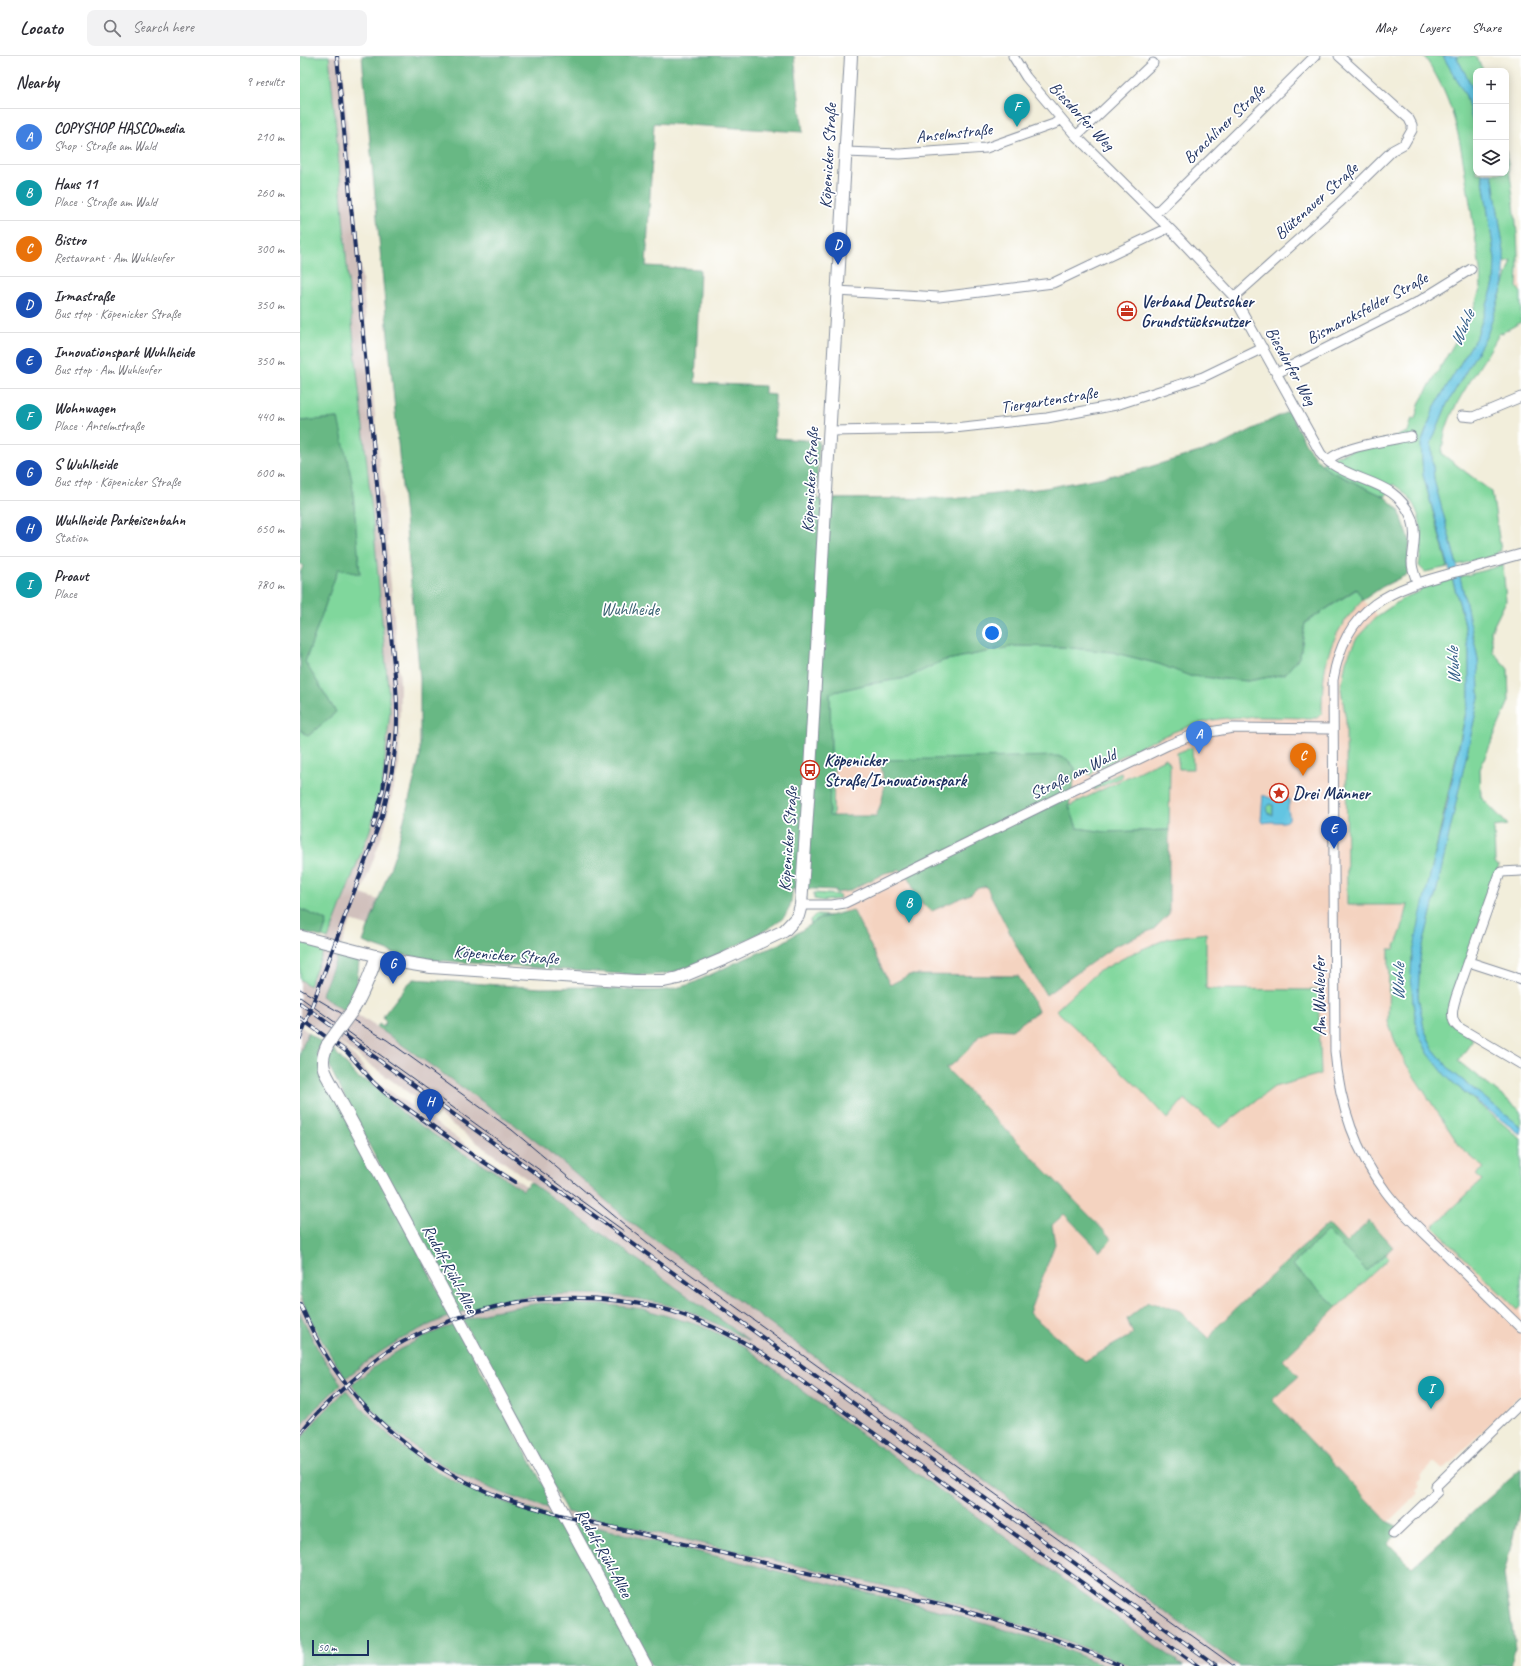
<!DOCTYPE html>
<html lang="en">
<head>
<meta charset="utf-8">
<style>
	:root { --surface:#fff; --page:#f2f2f3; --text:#2b2b33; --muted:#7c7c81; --line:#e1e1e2; --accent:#db2777 }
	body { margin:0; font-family:Caveat,sans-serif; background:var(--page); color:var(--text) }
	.controls { position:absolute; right:12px; top:12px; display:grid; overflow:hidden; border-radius:8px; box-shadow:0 2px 10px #0003 }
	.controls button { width:36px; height:36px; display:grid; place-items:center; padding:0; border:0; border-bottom:1px solid var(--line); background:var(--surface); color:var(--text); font:20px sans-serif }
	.scale { position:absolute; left:12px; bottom:10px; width:57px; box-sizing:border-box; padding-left:4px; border:2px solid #1b2f5e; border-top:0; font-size:11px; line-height:14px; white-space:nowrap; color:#1b2f5e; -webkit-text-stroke:3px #fff; paint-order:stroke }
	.you { position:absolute; left:692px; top:577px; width:14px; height:14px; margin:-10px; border:3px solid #fff; border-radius:50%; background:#1a73e8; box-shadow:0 0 0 6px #1a73e833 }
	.badge { display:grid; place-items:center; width:26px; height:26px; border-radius:50%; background:var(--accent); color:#fff; font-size:13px; font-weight:700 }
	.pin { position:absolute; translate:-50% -33px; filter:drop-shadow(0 1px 2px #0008) }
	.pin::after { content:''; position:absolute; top:21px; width:14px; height:12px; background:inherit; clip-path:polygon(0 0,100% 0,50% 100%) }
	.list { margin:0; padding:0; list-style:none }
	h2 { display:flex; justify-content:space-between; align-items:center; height:52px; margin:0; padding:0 16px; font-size:17px }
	h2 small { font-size:13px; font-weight:400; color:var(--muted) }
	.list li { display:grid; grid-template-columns:26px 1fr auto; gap:12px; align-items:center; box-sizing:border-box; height:56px; padding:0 16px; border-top:1px solid var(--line) }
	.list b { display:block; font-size:15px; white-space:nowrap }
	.list p { margin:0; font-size:13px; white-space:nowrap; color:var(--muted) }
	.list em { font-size:13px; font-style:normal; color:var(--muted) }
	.icon { flex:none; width:22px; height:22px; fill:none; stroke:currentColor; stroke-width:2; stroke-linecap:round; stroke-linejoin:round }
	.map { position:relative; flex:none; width:1221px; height:1610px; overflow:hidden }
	header { display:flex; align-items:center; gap:24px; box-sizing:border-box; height:56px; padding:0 20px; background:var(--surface); border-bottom:1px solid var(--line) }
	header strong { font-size:19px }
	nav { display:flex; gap:22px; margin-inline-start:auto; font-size:14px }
	.search { width:280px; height:36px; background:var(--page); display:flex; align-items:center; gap:10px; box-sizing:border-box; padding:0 14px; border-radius:8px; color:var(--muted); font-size:15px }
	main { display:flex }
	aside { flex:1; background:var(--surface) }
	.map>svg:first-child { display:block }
	.built { fill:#f4d3c0 }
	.industrial { fill:#d0c0bc }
	.green { fill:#80d79c; stroke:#4e837d }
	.forest { fill:#68b884; stroke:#427471 }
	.water { fill:#64c5e2; stroke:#407aa0; fill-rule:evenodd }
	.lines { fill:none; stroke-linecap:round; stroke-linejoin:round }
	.minor-casing { stroke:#868e9c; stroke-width:11 }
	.tertiary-casing { stroke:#868e9c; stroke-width:13 }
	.secondary-casing { stroke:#868e9c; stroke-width:14 }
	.minor { stroke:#fff; stroke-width:9 }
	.tertiary { stroke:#fff; stroke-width:11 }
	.secondary { stroke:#fff; stroke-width:12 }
	.tram { stroke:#1b2f5e; stroke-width:1 }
	.rail-casing { stroke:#1b2f5e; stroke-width:4 }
	.rail { stroke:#fff; stroke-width:2.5; stroke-dasharray:8; stroke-linecap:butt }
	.secondary-bridge-casing { stroke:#868e9c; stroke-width:14; stroke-linecap:butt }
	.secondary-bridge { stroke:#fff; stroke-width:12 }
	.labels { text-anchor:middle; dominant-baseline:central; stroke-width:3.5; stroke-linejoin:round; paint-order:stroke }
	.street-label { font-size:17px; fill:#1b2f5e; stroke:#fff }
	.poi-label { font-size:17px; font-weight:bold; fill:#1b2f5e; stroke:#fff; text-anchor:start }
	.park-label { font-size:17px; fill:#396171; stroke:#fff }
	.water-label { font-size:18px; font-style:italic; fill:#315c86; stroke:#fff }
</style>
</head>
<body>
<header>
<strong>Locato</strong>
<div class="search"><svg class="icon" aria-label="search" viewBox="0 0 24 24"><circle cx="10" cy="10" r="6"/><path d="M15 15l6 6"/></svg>Search here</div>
<nav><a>Map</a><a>Layers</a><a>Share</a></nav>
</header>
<main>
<aside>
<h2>Nearby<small>9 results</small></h2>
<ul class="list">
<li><span class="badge" style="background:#3f7fe0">A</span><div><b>COPYSHOP HASCOmedia</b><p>Shop · Straße am Wald</p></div><em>210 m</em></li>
<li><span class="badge" style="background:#0f9aa8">B</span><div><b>Haus 11</b><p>Place · Straße am Wald</p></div><em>260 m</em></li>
<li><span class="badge" style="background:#e8710a">C</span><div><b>Bistro</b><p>Restaurant · Am Wuhleufer</p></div><em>300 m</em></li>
<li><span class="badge" style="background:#1a4fb4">D</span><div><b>Irmastraße</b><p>Bus stop · Köpenicker Straße</p></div><em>350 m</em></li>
<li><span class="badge" style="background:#1a4fb4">E</span><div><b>Innovationspark Wuhlheide</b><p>Bus stop · Am Wuhleufer</p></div><em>350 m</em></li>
<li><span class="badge" style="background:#0f9aa8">F</span><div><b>Wohnwagen</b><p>Place · Anselmstraße</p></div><em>440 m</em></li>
<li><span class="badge" style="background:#1a4fb4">G</span><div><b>S Wuhlheide</b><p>Bus stop · Köpenicker Straße</p></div><em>600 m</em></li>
<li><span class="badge" style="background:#1a4fb4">H</span><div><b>Wuhlheide Parkeisenbahn</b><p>Station</p></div><em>650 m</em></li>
<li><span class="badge" style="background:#0f9aa8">I</span><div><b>Proaut</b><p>Place</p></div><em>780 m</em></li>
</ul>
</aside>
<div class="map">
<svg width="1221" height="1610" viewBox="0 0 1221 1610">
	<rect width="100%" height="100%" fill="#fff"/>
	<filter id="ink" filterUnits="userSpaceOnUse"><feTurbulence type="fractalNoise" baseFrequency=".025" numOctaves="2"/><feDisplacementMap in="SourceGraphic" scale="8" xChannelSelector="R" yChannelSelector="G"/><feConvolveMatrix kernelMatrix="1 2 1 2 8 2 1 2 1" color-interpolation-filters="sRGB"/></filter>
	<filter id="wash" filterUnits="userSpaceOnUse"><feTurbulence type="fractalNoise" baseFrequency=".012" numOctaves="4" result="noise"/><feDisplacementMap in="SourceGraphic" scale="16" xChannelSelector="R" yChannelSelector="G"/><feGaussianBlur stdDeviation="0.9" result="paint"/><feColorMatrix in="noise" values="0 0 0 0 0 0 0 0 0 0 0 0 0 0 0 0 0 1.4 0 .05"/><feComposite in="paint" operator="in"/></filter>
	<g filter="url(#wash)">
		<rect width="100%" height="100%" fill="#f2eedb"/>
		<!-- built -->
		<path class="built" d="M1221,193V237L1217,231L1220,216Z
			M1122,531L1108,849L1102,873L1094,893H1089L1088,966L1096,988L1106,1008L1161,1092L1221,1138V1338L1143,1414L1134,1406L1120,1420L1122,1423L1118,1427L1120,1430L1116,1434L1118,1437L1088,1466L972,1344L833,1278L785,1305L729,1257L755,1188L752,1169L764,1158L799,1195L812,1183L577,942L544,859L539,837H536V834L526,833L528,760L531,702L1057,533L1063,544L1078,560L1105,541L1119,536Z"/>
		<!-- industrial -->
		<path class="industrial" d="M29,0H41L100,625L99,708L84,774L61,838L79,844L70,871L51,865L22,937L83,975L214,1068L272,1114L329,1165L939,1610H884L520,1348L444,1290L402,1270L343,1253L266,1247H240L193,1255L139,1274L108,1289L73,1311L92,1373L123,1397L152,1414L201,1437L232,1448L650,1545L758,1581L831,1610H805L753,1588L642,1555L262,1463L211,1449L179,1437L152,1423L105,1394L84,1376L46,1334L16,1364L0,1384V1372L14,1354L19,1296L0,1257V1239L13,1271L28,1298L46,1322L68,1304L84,1293L133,1267L173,1253L210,1244L249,1238L318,1240L376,1251L413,1266L447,1283L29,979L55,1001L74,1024L226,1130L224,1134L196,1116L152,1091L104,1058L77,1033L45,997L0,965V923L9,929L70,774L82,732L90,655L74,475L50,248L36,72Z
			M0,970L8,976L0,997Z"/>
		<!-- green -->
		<path class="green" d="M0,0H29L36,72L50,248L74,475L90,655L82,732L70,774L28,883L22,881L27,865L0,853V673L8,680L36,656L5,606L38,513L60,518L38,362L0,365Z
			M1124,0H1143L1166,40L1176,78V117H1182L1195,203L1204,196L1192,117H1206V94C1213,138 1221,186 1217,231L1221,237V266L1202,277L1200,276C1194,287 1188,298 1181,308C1163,337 1143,364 1142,398L1192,436L1201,495L1197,496V499L1157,509L1134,424L1131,387L1147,348L1187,279L1212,204L1195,209L1194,228L1177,280L1135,350L1121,388L1123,419L1148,511L1125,516L1119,510C1124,477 1124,448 1093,428L1085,441L1028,414L1021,408L1038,399L1108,376L1112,362L1115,363L1120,346L1172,257L1181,231L1180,214C1176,186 1172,158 1167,129C1159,78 1154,44 1124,0Z
			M1156,0H1175L1184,15H1176V42L1171,29Z
			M1203,509L1206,545L1191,575L1193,596L1208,613L1209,645L1180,713L1181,741L1208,769L1194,771L1195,807L1199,809L1150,954L1173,984L1158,1005L1221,1055V1071L1151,1015L1133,993L1124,973L1118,940L1120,901L1138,828L1179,642L1178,603L1160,521Z
			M1152,523L1164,564L1169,596V642L1112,902L1113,947L1118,977L1128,997L1146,1020L1157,1030L1221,1083V1251L1218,1254L1133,1171L1182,1124L1176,1119L1184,1112L1161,1092L1106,1008L1096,988L1088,966L1089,893H1094L1102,873L1108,849H1047L1046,664L1041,633L1046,605L1056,583L1076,561L1105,541L1119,536L1122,531Z
			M1057,533L1063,544C1028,579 1022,609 1022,657L1017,662C985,662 951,659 919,663C875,670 835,694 795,714L791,719L785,716L775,719V712L767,703L584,704L574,707H534L533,761L528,760L531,702L530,637L568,628L607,622L642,605L715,590L762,591L812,596L859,608L890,620L948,625L985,618L1000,600L1005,567Z
			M892,691L893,713H879L877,697Z
			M866,702L870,708L869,774L806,776L777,772L769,750Z
			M821,717L822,721L794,734V729Z
			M969,748L973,749V759H970L968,757L967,751Z
			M514,837L539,839L540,843L523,845L514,843Z
			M515,859H516L532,860L520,862L511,870L510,864Z
			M906,877V933L1018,934L1021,1018L974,1031L920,1072L884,1043L867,1063L838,1031L756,954L796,917L833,897L869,882Z
			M0,886L25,892L9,930L0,923Z
			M1027,1175L1067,1215L1086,1198L1089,1202L1037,1251L992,1209Z"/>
		<!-- forest -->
		<path class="forest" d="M62,0H494L503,76L354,67L346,210L400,213L395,327L465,330V338L475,339L474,382L519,385L516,443L662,442L745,432L836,415L919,390L989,355C1001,379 1008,397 1028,414L1085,441L1099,454L1110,485L1108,504V518L1082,531L1063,544L1056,533L1005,567L1000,600L985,618L948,625L890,620L859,608L812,596L762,591L715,590L642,605L607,622L568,628L530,637L531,702L529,760H576C586,737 585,730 580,705L584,704L758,700L767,703L775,712V719L769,750L777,772L806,776L869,774V858L854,873L815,890L746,939L719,895L686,830L676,833L672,837L632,855C625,850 618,845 615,837C609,823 613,824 600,814L585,817L549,835L536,837V834L492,832C492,843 491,852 484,861C475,873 395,910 378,915C364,919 349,919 335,919L132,904L97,898L63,886L96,796L120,700V623Z
			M38,362L52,425L60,518L38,513L5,606L36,656L8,680L0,673V517L3,510L0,508V365Z
			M0,853L27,865L22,881L0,876Z
			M553,854L590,929L609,919L718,920L734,946L738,955L712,974L694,973L679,980L667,995L652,1009L646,1012L812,1183L800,1195L764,1158L752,1169L755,1188L729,1257L785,1305L833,1278L827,1263L848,1246L878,1254L909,1283L919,1269L949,1240L1028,1168L1046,1187L1069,1165L1093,1191L1067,1215L1027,1175L992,1209L1037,1251L983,1304L999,1320L972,1344L1088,1466L1103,1473L1088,1487L1112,1511L1221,1413V1449L1204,1518L1215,1591L1211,1610H939L329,1165L272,1114L214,1068L77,971L79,968L83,971L86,966L83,963L84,961L83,960L107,929L114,923L241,932L283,931L343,935L368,934L391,928L437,906L480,888L521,862Z
			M39,896L52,900L59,906L55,941L45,955L21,940Z
			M8,976L22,987L17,997L151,1260C112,1274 77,1296 46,1322C26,1294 13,1271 0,1239V997Z
			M32,992L58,1022L70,1026L104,1058L152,1091L196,1116L223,1134L230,1126L450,1285C426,1273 401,1258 375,1251C305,1232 228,1234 159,1257L61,1074L32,1016L28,1005Z
			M240,1247L309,1249L343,1253L402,1270L444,1290L520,1348L884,1610H831L758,1581L650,1545L267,1456L163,1265L193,1255Z
			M0,1257L19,1296L41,1328L14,1354L0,1372Z
			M156,1268L257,1454C197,1439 140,1414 93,1374C78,1361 65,1344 52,1329C83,1302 117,1281 156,1268Z
			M46,1334C84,1379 125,1415 180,1437C207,1448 234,1455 262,1463L343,1610H0V1384L16,1364Z
			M271,1465L642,1555L753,1588L805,1610H351Z"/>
		<!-- water -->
		<path class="water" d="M1143,0H1156L1171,29L1176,42V78L1166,40Z
			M1182,117H1192L1204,196V227L1187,279L1147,348L1131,387L1134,424L1160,521L1178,603L1179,642L1138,828L1120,901L1118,940L1124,973L1133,993L1151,1015L1221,1071V1079L1157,1030L1146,1020L1128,997L1118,977L1113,947L1111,919L1112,902L1121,857L1147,749L1169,642V596L1164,564L1123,419L1121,388L1135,350L1177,280L1194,228L1195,203Z
			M963,739L977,745L983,740L989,743C990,747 988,750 988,753C988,756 990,760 989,763C987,769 971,764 964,767L961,765ZM969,748L973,749V759L968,757L967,751Z"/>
	</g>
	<g filter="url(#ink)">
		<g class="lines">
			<defs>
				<path id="minor" d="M713,0L726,21L776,80L874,177L934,241L1021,398C1024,401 1028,406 1032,408C1061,428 1097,425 1112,463C1117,478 1113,491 1112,506C1112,513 1115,520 1117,526
					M776,80L853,7
					M545,96L600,98L686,92L754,68L761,63
					M855,158L1015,0
					M537,235L639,241L753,227L864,174L867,170
					M934,241L1039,147L1093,94L1104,88L1112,74V69L1109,63L1039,0
					M977,317L1116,247L1171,213
					M1162,360L1173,361L1221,341
					M530,375L645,373L747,362L816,349L903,321L963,292
					M1028,405C1038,391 1093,384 1111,380
					M1221,498C1199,504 1178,511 1156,516C1091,533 1045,549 1033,624L1035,995C1039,1046 1054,1094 1086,1136C1103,1159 1125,1177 1145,1197C1170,1222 1195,1247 1221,1272
					M1221,815L1201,816L1199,820L1156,941C1153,951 1149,963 1158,971L1221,1008
					M501,849H532L545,847L772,735L868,689L893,679L933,672L1033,673
					M1169,906L1212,920L1221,924
					M1093,1478L1137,1436L1136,1430L1221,1347"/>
				<path id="tertiary" d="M0,880L77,900"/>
				<path id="secondary" d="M52,955C63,939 70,918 77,900L106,907L131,911L335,925H364L378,922L426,902L484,875L498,860L501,849L510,714L551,0
					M28,988C22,1000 21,1008 27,1020L346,1610"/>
			</defs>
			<!-- minor casing -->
			<use href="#minor" class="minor-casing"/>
			<!-- tertiary casing -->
			<use href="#tertiary" class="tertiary-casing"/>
			<!-- secondary casing -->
			<use href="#secondary" class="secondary-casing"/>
			<!-- minor -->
			<use href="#minor" class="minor"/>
			<!-- tertiary -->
			<use href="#tertiary" class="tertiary"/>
			<!-- secondary -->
			<use href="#secondary" class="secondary"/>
			<!-- tram -->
			<path class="tram" d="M0,933L87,984L212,1074L325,1169L361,1197L934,1610
				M0,941L324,1175"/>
			<defs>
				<path id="rail" d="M73,771L83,734L90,679
					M0,947L917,1610
					M0,962L47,996L74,1027L84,1036L179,1103L215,1126
					M0,982L82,760C91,725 98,690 97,654C97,629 93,603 91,578L37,0
					M0,1248C7,1262 13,1277 21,1291C56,1352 113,1402 177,1431C203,1444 232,1451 260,1459L644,1549C704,1566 764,1584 821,1610
					M0,1378C14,1358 35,1340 53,1324C62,1317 69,1309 78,1302C95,1288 122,1276 142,1268C200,1244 259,1237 320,1245C337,1247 355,1250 371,1255C404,1265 434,1280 464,1298L898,1610"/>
			</defs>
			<!-- rail casing -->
			<use href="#rail" class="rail-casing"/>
			<!-- rail -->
			<use href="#rail" class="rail"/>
			<defs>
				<path id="secondary-bridge" d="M28,988L52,955"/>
			</defs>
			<!-- secondary-bridge casing -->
			<use href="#secondary-bridge" class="secondary-bridge-casing"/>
			<!-- secondary-bridge -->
			<use href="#secondary-bridge" class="secondary-bridge"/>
		</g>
	</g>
	<!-- icons -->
	<defs>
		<symbol id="office-ring" viewBox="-11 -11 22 22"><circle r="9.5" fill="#fff" stroke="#c8321e" stroke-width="1.5"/><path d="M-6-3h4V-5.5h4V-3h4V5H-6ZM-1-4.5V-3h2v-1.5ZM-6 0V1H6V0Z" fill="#c8321e"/></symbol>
		<symbol id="bus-ring" viewBox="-11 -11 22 22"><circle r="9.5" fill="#fff" stroke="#c8321e" stroke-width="1.5"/><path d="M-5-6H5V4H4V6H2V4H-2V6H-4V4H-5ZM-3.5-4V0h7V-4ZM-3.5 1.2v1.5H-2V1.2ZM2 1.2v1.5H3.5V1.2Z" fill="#c8321e"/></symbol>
		<symbol id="sight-ring" viewBox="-11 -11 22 22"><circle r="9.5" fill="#fff" stroke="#c8321e" stroke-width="1.5"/><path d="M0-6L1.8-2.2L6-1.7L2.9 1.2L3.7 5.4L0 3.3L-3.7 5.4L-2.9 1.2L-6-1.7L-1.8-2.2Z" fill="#c8321e"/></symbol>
	</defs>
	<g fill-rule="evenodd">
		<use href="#office-ring" x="816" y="244" width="22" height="22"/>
		<use href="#bus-ring" x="499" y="703" width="22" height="22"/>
		<use href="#sight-ring" x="968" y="726" width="22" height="22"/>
	</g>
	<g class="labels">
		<!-- street labels -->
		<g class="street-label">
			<text transform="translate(782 60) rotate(47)">Biesdorfer Weg</text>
			<text transform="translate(924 68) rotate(-44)">Brachliner Straße</text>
			<text transform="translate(654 77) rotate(-6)">Anselmstraße</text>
			<text transform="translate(528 100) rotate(-87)">Köpenicker Straße</text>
			<text transform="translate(1016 145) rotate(-42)">Blütenauer Straße</text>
			<text transform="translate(1067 252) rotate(-28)">Bismarcksfelder Straße</text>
			<text transform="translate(991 310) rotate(61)">Biesdorfer Weg</text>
			<text transform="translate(749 344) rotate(-9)">Tiergartenstraße</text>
			<text transform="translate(510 424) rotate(-87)">Köpenicker Straße</text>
			<text transform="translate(773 718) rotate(-26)">Straße am Wald</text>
			<text transform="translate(488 783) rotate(-86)">Köpenicker Straße</text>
			<text transform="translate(206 899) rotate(4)">Köpenicker Straße</text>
			<text transform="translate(1019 940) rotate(-90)">Am Wuhleufer</text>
			<text transform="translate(150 1213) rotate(62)">Rudolf-Rühl-Allee</text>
			<text transform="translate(304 1497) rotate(61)">Rudolf-Rühl-Allee</text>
		</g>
		<!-- poi labels -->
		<g class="poi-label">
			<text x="841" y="245">Verband Deutscher<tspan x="841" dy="20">Grundstücksnutzer</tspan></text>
			<text x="524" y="704">Köpenicker<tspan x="524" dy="20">Straße/Innovationspark</tspan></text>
			<text x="993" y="737">Drei Männer</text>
		</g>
		<!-- park labels -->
		<g class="park-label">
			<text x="330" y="553">Wuhlheide</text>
		</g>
		<!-- water labels -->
		<g class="water-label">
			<text transform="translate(1162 272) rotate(-66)">Wuhle</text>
			<text transform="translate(1153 610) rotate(-93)">Wuhle</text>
			<text transform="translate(1098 926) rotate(-89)">Wuhle</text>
		</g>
	</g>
</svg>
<div class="controls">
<button>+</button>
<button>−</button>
<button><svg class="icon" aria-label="layers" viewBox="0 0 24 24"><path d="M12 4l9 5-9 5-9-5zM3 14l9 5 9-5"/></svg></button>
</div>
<div class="scale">50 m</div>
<div class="you"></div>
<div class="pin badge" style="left:899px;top:698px;background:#3f7fe0">A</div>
<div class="pin badge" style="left:609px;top:867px;background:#0f9aa8">B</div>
<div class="pin badge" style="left:1003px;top:720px;background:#e8710a">C</div>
<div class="pin badge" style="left:538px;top:209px;background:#1a4fb4">D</div>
<div class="pin badge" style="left:1034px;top:793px;background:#1a4fb4">E</div>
<div class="pin badge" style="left:717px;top:71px;background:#0f9aa8">F</div>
<div class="pin badge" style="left:93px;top:928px;background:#1a4fb4">G</div>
<div class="pin badge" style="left:130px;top:1066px;background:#1a4fb4">H</div>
<div class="pin badge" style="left:1131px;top:1353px;background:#0f9aa8">I</div>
</div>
</main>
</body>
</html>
